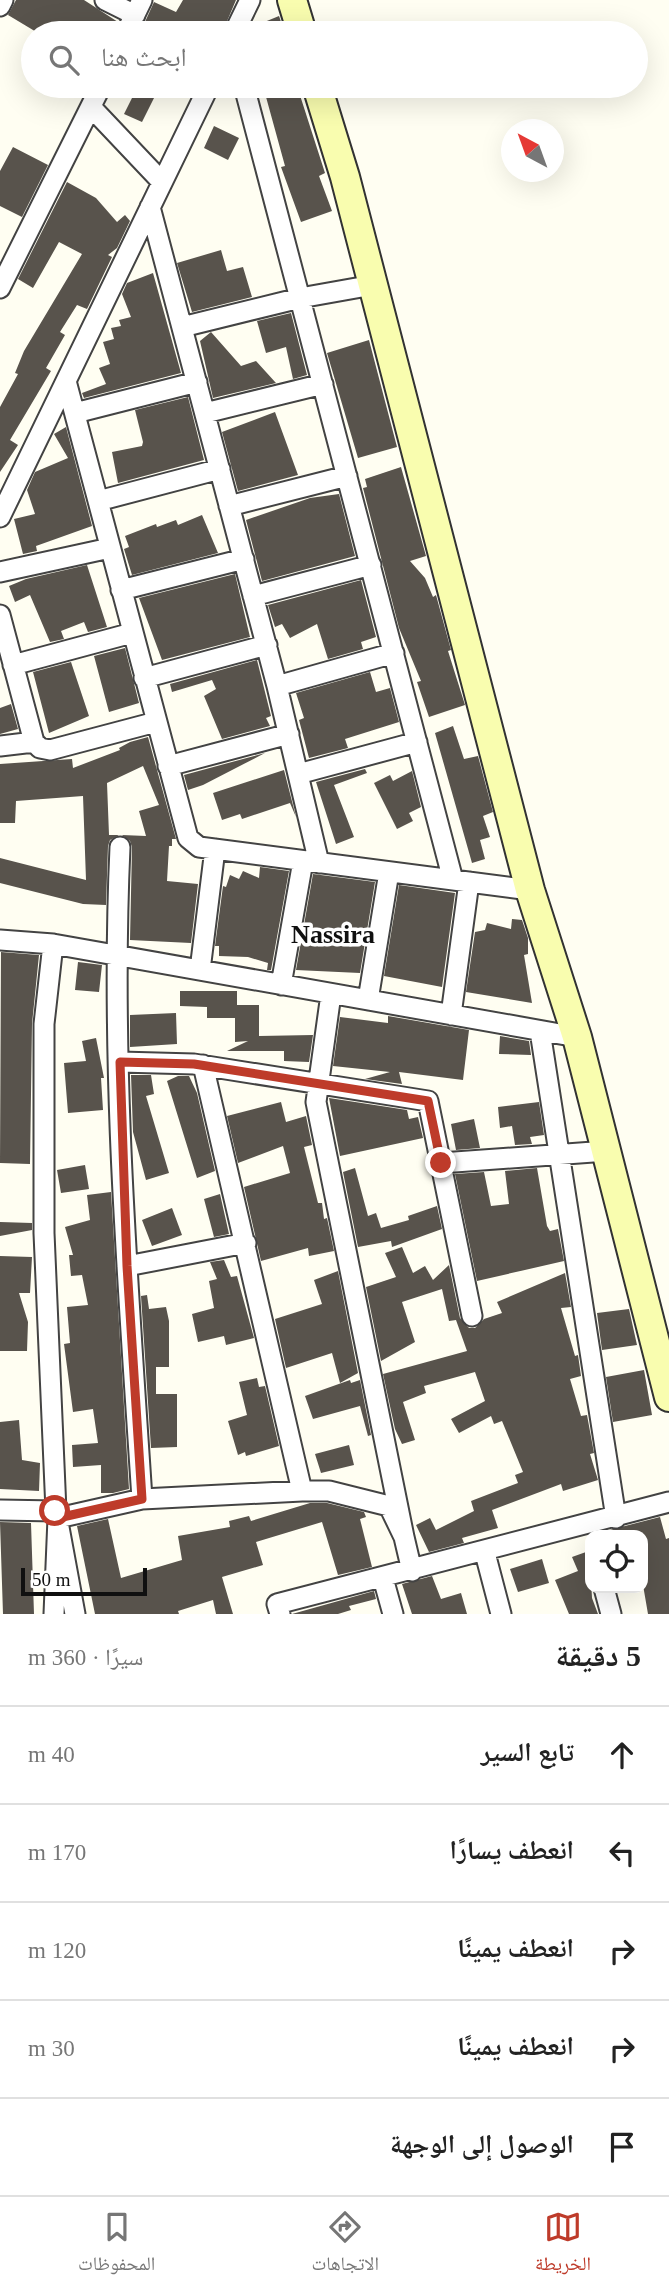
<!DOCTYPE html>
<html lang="ar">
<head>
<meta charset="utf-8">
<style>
	:root { --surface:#fff; --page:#f2f2f2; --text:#222; --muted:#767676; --line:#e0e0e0; --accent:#be3b2a }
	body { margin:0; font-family:"Times New Roman","Noto Naskh Arabic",serif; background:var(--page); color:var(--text); direction:rtl }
	.controls { position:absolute; right:21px; bottom:21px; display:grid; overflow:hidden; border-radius:14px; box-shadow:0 7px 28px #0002 }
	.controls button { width:63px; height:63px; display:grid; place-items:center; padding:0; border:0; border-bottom:2px solid var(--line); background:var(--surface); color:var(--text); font:35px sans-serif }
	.compass { position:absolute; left:501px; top:119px; width:63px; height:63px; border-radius:50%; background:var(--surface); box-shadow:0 7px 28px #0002; rotate:319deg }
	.scale { position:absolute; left:21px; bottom:18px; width:126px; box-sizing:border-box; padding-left:7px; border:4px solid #101010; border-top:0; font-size:19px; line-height:24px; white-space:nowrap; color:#101010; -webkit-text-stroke:5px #fff; paint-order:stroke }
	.stop { position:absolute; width:21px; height:21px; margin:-16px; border:5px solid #be3b2a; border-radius:50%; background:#fff }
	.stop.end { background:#be3b2a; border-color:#fff; box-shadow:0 2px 7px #0008 }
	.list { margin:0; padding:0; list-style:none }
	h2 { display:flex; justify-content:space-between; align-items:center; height:91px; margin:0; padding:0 28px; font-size:30px }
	h2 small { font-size:23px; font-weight:400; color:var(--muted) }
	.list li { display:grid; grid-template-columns:46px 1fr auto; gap:21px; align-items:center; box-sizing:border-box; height:98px; padding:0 28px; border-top:2px solid var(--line) }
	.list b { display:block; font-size:26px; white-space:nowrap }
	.list em { font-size:23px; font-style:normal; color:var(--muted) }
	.icon { flex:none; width:38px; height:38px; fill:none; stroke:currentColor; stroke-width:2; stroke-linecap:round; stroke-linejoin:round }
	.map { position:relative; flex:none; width:669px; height:1614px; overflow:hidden; direction:ltr }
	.search { position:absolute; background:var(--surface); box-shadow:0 7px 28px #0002; left:21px; right:21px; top:21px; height:77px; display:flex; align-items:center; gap:18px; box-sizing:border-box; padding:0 24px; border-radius:38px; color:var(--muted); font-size:26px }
	.sheet { height:581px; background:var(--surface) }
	nav { display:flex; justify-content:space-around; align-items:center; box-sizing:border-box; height:98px; border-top:2px solid var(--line); background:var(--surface); font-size:19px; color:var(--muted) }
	nav a { display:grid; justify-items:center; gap:4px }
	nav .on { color:var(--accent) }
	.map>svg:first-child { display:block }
	.building { fill:#58534c }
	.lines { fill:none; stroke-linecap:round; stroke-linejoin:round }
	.minor-casing { stroke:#434343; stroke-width:23 }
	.secondary-casing { stroke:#323232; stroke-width:32 }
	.minor { stroke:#fff; stroke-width:19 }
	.secondary { stroke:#f9fdaf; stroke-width:28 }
	.route { stroke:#be3b2a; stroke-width:9 }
	.labels { text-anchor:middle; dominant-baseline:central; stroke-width:7; stroke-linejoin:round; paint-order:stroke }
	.quarter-label { font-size:26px; font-weight:bold; fill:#101010; stroke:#fff }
</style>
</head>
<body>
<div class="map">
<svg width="669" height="1614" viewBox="0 0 669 1614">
	<rect width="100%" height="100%" fill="#fffef2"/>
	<!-- building -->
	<path class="building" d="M16,0H84L118,22L114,33H57L45,27L38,33L8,15Z
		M183,0H236L222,33H140L154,2L176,12Z
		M279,16L285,33H247L250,28Z
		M114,86H160L142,122L124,114L132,98Z
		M263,86H297L325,173L319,176L332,211L301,222L281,167L285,166Z
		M214,126L239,138L228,160L204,148Z
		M13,147L48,165L22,217L0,206V171Z
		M67,182L96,198L117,222L125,215L130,221L117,248L108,255L112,257L87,309L77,305L60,332L65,335L46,368L51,371L10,440L18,445L0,472V407L18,374L15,373L24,351L82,254L59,242L33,288L18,279Z
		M221,250L227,271L243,267L252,297L192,312L177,263Z
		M153,273L181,373L84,398L82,393L106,384L99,368L110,364L103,342L114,339L111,328L121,326L119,320L131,317L122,294L127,283Z
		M291,313L307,375L293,379L286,347L266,353L257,321Z
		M211,332L241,366L256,361L276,383L213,398L200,341Z
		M369,340L397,447L358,458L327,353Z
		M188,397L204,460L118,483L112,452L142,446L143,442L135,410Z
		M275,412L298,475L238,491L222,432Z
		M66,427L92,526L36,546L37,551L23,554L14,519L35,514L27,490L35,472L68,458L54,434Z
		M401,467L426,556L410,561L425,578L433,597L436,595L451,650L448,651L465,705L429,717L417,682L421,681L399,628L363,488L367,487L365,479Z
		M339,494L355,556L262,581L246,520L310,498Z
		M202,515L218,553L132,575L124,549L129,547L125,536L156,524L157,527L176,520L178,525Z
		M87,565L107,627L88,632L84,622L61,631L64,639L50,642L30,595L15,602L9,586L26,579Z
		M235,574L250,637L162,660L139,598Z
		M361,580L376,637L361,642L363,649L328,659L317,624L290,638L282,624L275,627L268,605Z
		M125,648L139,703L109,712L94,656Z
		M257,660L271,716L266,718L270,726L222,739L204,696L216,689L212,680L172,692L170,684Z
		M71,662L89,716L49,733L33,672Z
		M370,672L376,692L390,688L399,722L345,739L348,748L309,758L299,720L304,718L296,693Z
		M11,704L18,729L0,734V708Z
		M453,726L464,759L478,756L493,812L483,816L490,837L480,840L485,859L472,863L435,733Z
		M148,737L176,839H172V846H169L167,881L198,884L191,943L130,940L132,847L130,841L122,835L146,836L139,811L159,805L143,766L107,783L109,835H119L110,840L108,846L106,905L83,904L0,883V858L86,880L83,796L16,801L15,823H0V764L72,759L73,768L120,750L119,748L130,742Z
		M265,753L203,785L188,790L184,775Z
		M365,769L367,773L334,785L354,837L336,844L316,782Z
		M284,770L296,817L290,803L242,819L240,814L222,820L213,793Z
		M412,771L421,807L409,813L413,821L397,829L374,783L390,775L393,781Z
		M260,867L289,871L271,970H267L268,963L248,957L219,956V946H215L223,886L226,887L230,875L239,879L243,871L259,878Z
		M313,874L375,882L360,973L296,970Z
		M399,885L455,893L442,987L384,976Z
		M512,919L522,920L528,938V954L524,955L532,1003L466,992L475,932L485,930L487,923L511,929Z
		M1,952L39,955L32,1024L30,1164L0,1163Z
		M78,962L102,965L99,992L75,990Z
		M180,991H237V1005H259V1036L313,1035L309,1062L284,1061V1051H227L248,1041L235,1042V1018H207V1007L180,1006Z
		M176,1013L177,1044L130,1047V1015Z
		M388,1016L469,1030L463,1080L399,1072L402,1084L365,1079L390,1072L333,1066L340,1017L388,1023Z
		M500,1036L529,1041L531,1055L499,1054Z
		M96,1038L104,1078H101L103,1110L68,1113L64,1063L86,1061L82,1041Z
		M131,1075H151L154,1094L146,1096L169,1173L146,1180L133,1132Z
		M178,1076H189L197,1093L215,1171L197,1178L167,1081Z
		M329,1098L407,1110L409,1119L418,1117L423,1138L340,1156Z
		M281,1102L286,1122L306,1116L312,1145L304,1147L318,1203H322L324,1219L327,1218L334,1251L309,1256L308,1248L261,1261L244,1187L290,1173L283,1146L238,1163L227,1116Z
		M539,1102L544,1135L530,1137L532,1144L515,1145L512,1126L500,1128L498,1107Z
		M474,1119L480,1148L456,1150L451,1124Z
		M85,1165L89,1189L61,1193L57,1170Z
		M355,1168L368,1216L376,1213L381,1228L409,1220L408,1216L437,1206L442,1229L392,1247L391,1241L358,1247L343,1172Z
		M537,1168L547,1226L550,1231L558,1229L564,1261L477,1281L455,1174L484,1172L491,1206L509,1204L505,1171Z
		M111,1192L129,1489L113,1493H101V1465L73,1467L72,1445L98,1443L93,1409L73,1412L64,1344L70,1343L67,1307L88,1305L82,1275L71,1276L69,1255H73L65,1227L90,1220L87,1195Z
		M220,1194L229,1234L214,1237L204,1199Z
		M172,1208L182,1235L152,1246L142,1220Z
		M0,1222L32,1223V1230L0,1236Z
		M402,1247L413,1273L425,1266L433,1280L449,1265L460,1318L469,1328H475L484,1319L502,1313L497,1302L565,1273L571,1307L561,1308L575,1356L578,1355L581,1376L570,1379L581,1416L587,1415L594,1453L590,1454L598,1480L563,1491L561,1484L492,1510L498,1528L462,1538L464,1543L429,1552L416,1525L430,1518L436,1530L474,1511L471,1501L518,1483L515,1475L523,1472L502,1421L494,1424L491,1416L459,1433L451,1419L485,1401L475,1372L424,1386L426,1393L403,1402L415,1440L402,1444L395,1429L383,1374L467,1351L456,1320L449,1321L442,1289L402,1302L415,1342L381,1361L366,1287L396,1277L385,1253Z
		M0,1256L32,1257L30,1293H19L28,1322L27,1351H0Z
		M224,1260L231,1277L237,1276L254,1338L226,1345L224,1336L198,1342L192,1314L214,1308L209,1281L217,1279L210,1262Z
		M338,1271L358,1373L340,1383L332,1353L286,1368L275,1319L322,1304L314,1280Z
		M147,1295L149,1309L166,1307L169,1321V1367H156V1394H177V1447L151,1448L141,1296Z
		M629,1309L637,1345L602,1350L597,1313Z
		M644,1370L652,1415L613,1422L606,1377Z
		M257,1378L259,1387L265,1386L279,1446L246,1456L245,1452L238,1455L228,1421L247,1415L239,1382Z
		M350,1380L351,1383L360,1380L371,1435L368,1436L360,1406L313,1419L305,1396Z
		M19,1420L22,1460L40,1463L39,1491L0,1489V1422Z
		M349,1445L354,1465L321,1473L315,1454Z
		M310,1503H327L364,1512L366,1517L360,1519L372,1567L338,1575L322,1522L256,1542L263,1565L222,1577L233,1614H216L213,1600L178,1611L179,1614H95L77,1526L108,1519L121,1578L182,1560L178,1536L230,1527L229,1521L249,1516L251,1521Z
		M660,1517L666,1539L669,1538V1614H648L643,1585V1535H590Z
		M0,1522L31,1523L34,1614H3Z
		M586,1552L590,1562L592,1598L598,1614H569L555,1580L578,1571L572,1557Z
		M542,1559L549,1583L518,1592L510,1569Z
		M432,1576L441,1599L461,1593L467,1614H412L402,1584Z
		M374,1591L376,1599L349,1606L351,1610L338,1614H292Z"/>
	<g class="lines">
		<defs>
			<path id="minor" d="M105,0L135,15
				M0,6L3,0
				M126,33L142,0
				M234,33L250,0
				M244,86L453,880
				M91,107L162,182
				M150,207L277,686L319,863
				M0,288L101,86
				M182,327L300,298L373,285
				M66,381L188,838L199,847L530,890
				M75,413L197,382
				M205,413L323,384
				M98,501L220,469
				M229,506L347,476
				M0,517L209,86
				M0,572L110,548
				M121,590L244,559
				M253,596L371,565
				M0,615L34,742L40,748L50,750L156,722
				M13,665L132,633
				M144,678L267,645
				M277,686L394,653
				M0,746L34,742
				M168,766L289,734
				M298,774L417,742
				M120,847C110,1064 128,1283 142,1499
				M0,940L53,944L577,1037
				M53,944L44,1024V1233L56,1511L75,1614
				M200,970L215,849
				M281,985L303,861
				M331,994L316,1102L404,1537
				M368,1000L389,872
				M451,1015L469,882
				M540,1031L616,1518
				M120,1062L194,1064L428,1101L472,1316
				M203,1065L302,1491
				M441,1163L607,1151
				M127,1266L246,1243
				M0,1510L56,1511
				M485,1553L501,1614
				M383,1578L393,1614
				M604,1588L611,1614
				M54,1614L58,1518L142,1499L302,1491H329L389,1506L404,1537L412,1571
				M280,1614L277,1604L669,1502"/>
			<path id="secondary" d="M292,0L302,33
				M317,86L345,177L530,890L577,1037L669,1397"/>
		</defs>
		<!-- minor casing -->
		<use href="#minor" class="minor-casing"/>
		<!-- secondary casing -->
		<use href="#secondary" class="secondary-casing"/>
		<!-- minor -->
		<use href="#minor" class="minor"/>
		<!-- secondary -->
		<use href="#secondary" class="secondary"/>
	</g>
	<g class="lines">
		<!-- route -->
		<path class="route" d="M55,1511L58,1518L142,1499L127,1266L120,1062L194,1064L428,1101L441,1163"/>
	</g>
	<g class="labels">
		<!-- quarter labels -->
		<g class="quarter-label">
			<text x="333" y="934">Nassira</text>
		</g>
	</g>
</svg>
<div class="controls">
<button><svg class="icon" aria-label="locate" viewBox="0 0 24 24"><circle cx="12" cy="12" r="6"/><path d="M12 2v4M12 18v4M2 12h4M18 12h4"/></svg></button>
</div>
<svg class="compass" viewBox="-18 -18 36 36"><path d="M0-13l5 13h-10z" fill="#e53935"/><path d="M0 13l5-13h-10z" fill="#767676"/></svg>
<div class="scale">50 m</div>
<div class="stop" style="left:55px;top:1511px"></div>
<div class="stop end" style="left:441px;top:1163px"></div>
<div class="search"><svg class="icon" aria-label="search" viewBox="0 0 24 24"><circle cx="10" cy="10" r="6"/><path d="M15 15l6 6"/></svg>ابحث هنا</div>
</div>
<section class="sheet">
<h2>5 دقيقة<small>سيرًا · 360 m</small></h2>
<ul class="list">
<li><svg class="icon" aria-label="ahead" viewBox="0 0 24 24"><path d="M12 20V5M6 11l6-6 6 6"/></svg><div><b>تابع السير</b></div><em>40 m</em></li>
<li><svg class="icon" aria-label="left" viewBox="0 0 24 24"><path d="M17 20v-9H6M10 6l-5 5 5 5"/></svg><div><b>انعطف يسارًا</b></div><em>170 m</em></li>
<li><svg class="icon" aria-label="right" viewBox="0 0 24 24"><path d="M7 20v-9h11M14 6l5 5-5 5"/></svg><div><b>انعطف يمينًا</b></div><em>120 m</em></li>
<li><svg class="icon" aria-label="right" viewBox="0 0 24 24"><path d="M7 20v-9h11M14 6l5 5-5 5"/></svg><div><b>انعطف يمينًا</b></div><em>30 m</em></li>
<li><svg class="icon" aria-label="arrive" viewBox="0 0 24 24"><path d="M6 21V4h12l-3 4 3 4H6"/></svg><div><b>الوصول إلى الوجهة</b></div></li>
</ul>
</section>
<nav>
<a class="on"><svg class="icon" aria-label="map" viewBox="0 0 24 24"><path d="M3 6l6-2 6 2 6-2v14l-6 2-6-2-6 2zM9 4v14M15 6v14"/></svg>الخريطة</a>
<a><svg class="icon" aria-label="directions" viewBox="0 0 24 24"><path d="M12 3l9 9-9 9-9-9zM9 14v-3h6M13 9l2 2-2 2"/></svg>الاتجاهات</a>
<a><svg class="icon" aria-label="saved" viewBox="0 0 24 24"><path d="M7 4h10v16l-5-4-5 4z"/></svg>المحفوظات</a>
</nav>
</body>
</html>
